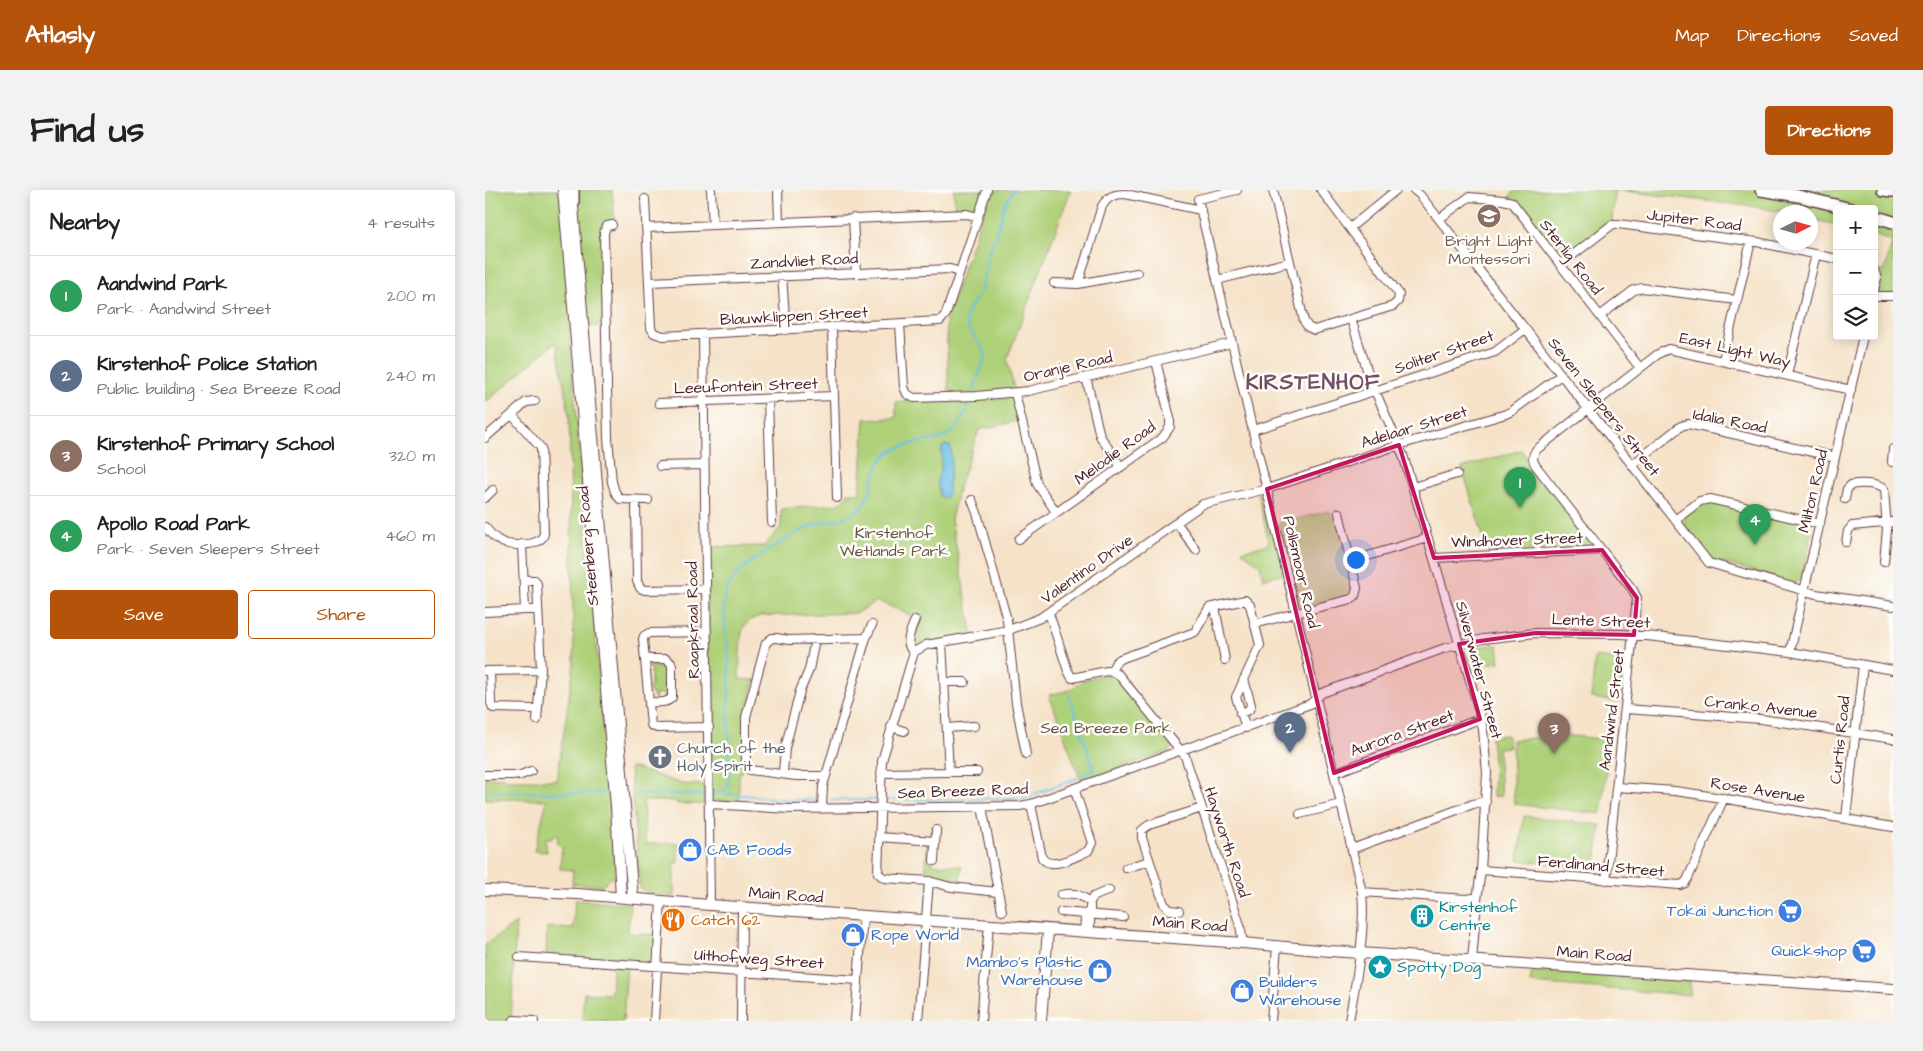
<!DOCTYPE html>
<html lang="en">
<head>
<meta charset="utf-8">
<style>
	:root { --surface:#fff; --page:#f2f2f2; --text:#222; --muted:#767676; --line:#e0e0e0; --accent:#b45309 }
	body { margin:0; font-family:"Architects Daughter",sans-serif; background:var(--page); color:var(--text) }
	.controls { position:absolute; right:15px; top:15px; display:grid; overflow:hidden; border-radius:5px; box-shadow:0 2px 12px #0003 }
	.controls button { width:45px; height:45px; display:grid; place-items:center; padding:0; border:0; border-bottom:1px solid var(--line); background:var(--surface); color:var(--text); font:25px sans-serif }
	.compass { position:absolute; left:1288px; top:15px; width:45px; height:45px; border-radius:50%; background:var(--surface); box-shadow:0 2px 12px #0003; rotate:85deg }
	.you { position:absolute; left:870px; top:369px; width:18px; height:18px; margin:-12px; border:4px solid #fff; border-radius:50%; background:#1a73e8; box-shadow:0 0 0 8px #1a73e833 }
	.badge { display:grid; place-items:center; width:32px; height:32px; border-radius:50%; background:var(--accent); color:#fff; font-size:16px; font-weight:700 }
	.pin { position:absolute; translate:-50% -41px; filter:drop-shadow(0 1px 2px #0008) }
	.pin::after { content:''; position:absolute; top:26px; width:18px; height:15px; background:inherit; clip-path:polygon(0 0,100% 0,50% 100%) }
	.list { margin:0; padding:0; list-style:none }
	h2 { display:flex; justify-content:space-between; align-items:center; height:65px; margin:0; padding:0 20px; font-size:21px }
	h2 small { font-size:16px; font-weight:400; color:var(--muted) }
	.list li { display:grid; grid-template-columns:32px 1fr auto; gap:15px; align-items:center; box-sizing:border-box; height:80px; padding:0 20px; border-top:1px solid var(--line) }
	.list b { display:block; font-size:19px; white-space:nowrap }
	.list p { margin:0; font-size:16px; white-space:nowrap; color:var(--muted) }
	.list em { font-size:16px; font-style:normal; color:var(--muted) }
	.actions { display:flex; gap:10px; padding:15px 20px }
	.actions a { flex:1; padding:11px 0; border:1px solid var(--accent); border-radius:5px; text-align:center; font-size:18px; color:var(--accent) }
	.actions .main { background:var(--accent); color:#fff }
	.icon { flex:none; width:28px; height:28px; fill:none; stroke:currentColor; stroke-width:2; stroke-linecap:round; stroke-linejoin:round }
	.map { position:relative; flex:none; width:1408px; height:831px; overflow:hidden; border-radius:5px }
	header { display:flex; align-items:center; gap:30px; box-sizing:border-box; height:70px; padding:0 25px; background:var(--accent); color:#fff }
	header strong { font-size:24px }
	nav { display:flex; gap:28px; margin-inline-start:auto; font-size:18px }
	.intro { display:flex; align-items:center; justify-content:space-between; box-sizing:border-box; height:120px; padding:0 30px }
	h1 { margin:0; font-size:35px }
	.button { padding:12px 22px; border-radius:5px; background:var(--accent); color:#fff; font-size:18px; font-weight:700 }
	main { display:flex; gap:30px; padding:0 30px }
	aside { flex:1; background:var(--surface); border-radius:5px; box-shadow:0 2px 12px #0003 }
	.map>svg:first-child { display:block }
	.green { fill:#aed078; stroke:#7c7852 }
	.water { fill:#68bfe5; stroke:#596f88 }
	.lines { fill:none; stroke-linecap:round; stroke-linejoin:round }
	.stream { stroke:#68bfe5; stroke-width:2 }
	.minor-casing { stroke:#643c43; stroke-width:10 }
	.major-casing { stroke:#643c43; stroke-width:12 }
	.highway-casing { stroke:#643c43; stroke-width:14 }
	.minor { stroke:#fff; stroke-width:8 }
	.major { stroke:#fff; stroke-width:10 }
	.highway { stroke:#fff; stroke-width:11 }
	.marked { fill:#c2185b; fill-opacity:0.2; stroke:#c2185b; stroke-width:4; stroke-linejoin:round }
	.labels { text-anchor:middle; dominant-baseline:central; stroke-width:5; stroke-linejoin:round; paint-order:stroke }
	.street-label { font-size:16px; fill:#4a1f2b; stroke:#fdfcf7 }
	.education-label { font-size:16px; fill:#785e54; stroke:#fdfcf7 }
	.park-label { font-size:16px; fill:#685442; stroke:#fdfcf7 }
	.worship-label { font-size:16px; fill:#5b616d; stroke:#fdfcf7; text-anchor:start }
	.shop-label { font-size:16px; fill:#366cbe; stroke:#fdfcf7; text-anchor:start }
	.culture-label { font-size:16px; fill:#0d838f; stroke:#fdfcf7; text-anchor:start }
	.food-label { font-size:16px; fill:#c56008; stroke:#fdfcf7; text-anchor:start }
	.district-label { font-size:21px; font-weight:bold; letter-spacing:1px; fill:#734f65; stroke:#fdfcf7 }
</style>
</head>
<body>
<header>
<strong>Atlasly</strong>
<nav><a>Map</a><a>Directions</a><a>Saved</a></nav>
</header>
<div class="intro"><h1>Find us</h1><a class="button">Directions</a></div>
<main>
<aside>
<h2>Nearby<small>4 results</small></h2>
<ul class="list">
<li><span class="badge" style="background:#2e9e5b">1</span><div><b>Aandwind Park</b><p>Park · Aandwind Street</p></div><em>200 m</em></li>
<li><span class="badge" style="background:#5c6f8a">2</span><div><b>Kirstenhof Police Station</b><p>Public building · Sea Breeze Road</p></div><em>240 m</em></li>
<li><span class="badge" style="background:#8d6e63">3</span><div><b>Kirstenhof Primary School</b><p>School</p></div><em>320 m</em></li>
<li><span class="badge" style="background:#2e9e5b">4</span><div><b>Apollo Road Park</b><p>Park · Seven Sleepers Street</p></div><em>460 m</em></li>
</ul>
<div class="actions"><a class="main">Save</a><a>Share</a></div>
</aside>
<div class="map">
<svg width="1408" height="831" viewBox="0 0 1408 831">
	<rect width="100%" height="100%" fill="#fdfcf7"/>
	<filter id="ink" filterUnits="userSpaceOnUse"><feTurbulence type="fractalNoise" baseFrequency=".02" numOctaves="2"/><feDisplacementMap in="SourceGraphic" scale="10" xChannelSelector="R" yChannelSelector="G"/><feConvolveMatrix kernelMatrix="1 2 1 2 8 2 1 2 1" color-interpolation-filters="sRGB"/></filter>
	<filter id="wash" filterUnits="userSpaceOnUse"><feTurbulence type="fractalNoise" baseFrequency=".0096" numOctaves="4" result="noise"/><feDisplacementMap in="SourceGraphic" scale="20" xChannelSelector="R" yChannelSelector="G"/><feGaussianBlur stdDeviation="1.12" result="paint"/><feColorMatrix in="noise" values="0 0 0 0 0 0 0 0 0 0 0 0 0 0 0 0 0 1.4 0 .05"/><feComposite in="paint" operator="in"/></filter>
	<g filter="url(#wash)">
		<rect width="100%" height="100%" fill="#f5e2c8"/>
		<!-- green -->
		<path class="green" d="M0,0H127L130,35L122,36L121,135L84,139L131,687H126L118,696L87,694L88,680L75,679L77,657L72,653L73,646L68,645L67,649L60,648L62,662L49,661L62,610L0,609V587L18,588L21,590H72L89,473L84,223L71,152L0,213Z
			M469,0H499L491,18L470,20Z
			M506,0H586L522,169L536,230L494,240L474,296L466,329L488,447L426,460L429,427L393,411L371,423L276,426C269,428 263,430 259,437C254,445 255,478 254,489L270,490L261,527V575L254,585V612L225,610L221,357L279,356L296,337V319L354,314L360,309L363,303H375L380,229L411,228V212L429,208L464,207L461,129Z
			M1031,0H1408V106H1389L1392,83L1400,80L1407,52L1389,45V19H1352V35L1326,29V22H1297L1272,17L1131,0L1127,27L1128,34L1075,75L1024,10V7Z
			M1036,260L1112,358L1003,362L977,278Z
			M773,304L779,305L782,309L800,383L778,389L775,375L757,361L784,354Z
			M1224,311L1322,334L1327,343L1317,388L1310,393L1231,371L1225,367L1200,337L1199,330C1203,322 1215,313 1224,311Z
			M845,321L847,327L853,332L869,397L868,403L864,407L817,417L813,413L794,333Z
			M1013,455L1015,472L988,475L985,464L990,457Z
			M1110,467L1139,470L1134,512L1106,508Z
			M169,472V477H178V472L183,475L184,480H179L180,501L184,502V507L179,509V504H171L170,509L164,499L166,496V478L164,477Z
			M623,484L630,485L685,551L687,557L683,562L596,591L564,505L585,500L599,490Z
			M1021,545L1023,547L1024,557L1013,558L1016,606L1008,607L1009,580L1006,547Z
			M1079,545L1125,550L1116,624L1029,614L1027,550Z
			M145,578H150L197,594L219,595V614H192V611H158L160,654L193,653V673H189V707L164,703L155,698Z
			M1039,626L1116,635L1110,679L1033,670Z
			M442,653L447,658L446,674L477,676L474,695L464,694L440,687Z
			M90,710L145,714L143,743L172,745L169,773L142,775L138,831H97L99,803L126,804L128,774L61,769L62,737L88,739Z
			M31,733L26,831H0V755Z
			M1047,781L1205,791V805L1045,793Z"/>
		<!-- water -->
		<path class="water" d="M460,255L465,256C468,268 466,277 464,289C462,297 466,302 460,308L455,307L452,290L456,279L457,257Z"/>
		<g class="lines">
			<!-- stream -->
			<path class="stream" d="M487,203L501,166L496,155L484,140L481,132V124L496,101L503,64L514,36L519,16L528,0
				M584,505L609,579L597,585
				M0,602L121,603
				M236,603L308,610H329
				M149,604L220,605
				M225,604L239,601L244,594C243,553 244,513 244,472C243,455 235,415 241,401C251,378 281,362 301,349C311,343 324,336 335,333C348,331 359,330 371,322C394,305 381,274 409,260C447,241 467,265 485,210
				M346,610H390
				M400,610L538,608L593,588"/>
		</g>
	</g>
	<g filter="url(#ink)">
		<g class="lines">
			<defs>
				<path id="minor" d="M226,0L228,35
					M293,0L294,32
					M752,0L713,9L877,702C881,745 871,789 864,831
					M788,0L819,131L823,137L829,140L908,116L913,111L914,104L836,0
					M929,0L935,5L1224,373L1331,404L1408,416
					M160,9L166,138L169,143L178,146L455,131L461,124L502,0
					M368,28L371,83
					M954,29L984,7L1018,10L1027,12L1155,178
					M127,35L122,36L119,42L123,248L127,292L130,302L135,309L163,310
					M161,38L482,24L493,27
					M865,38L911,0
					M1075,75L1128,34H1133L1272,52L1352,69
					M1389,80L1392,88L1389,100
					M297,86L301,140
					M732,90L804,72
					M165,92L465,79L475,82
					M569,93L593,94L652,83
					M593,94L617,16C623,7 628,4 640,4L716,20
					M1389,106H1408
					M1115,126L1149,100L1157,98L1252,110
					M866,129L885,189L918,265L993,517L998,540L1002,583L996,680L991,718
					M415,134L419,197L422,204L429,208L492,206L543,201L747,153
					M347,138L352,308
					M218,145L225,715
					M1238,170L1266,51
					M1302,185L1331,64
					M601,187L615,246L636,277
					M530,203L552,294L571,322
					M283,209L287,332
					M174,213L349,206
					M768,240L1010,162L1040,139
					M0,248L41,212L50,211
					M1407,272L1408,259
					M1147,275L1196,236L1203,234L1350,267
					M175,276L219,275
					M928,297L972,284
					M0,308L8,300
					M1360,309L1362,299L1366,295C1376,293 1390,293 1399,299L1402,340L1399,372
					M151,310L152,391L155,398L160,400L221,399
					M487,310L492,323L522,430L531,513L541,564
					M1190,330L1215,311L1225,309L1335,334
					M692,333L711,360
					M0,337C4,342 9,348 15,351C25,357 55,357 59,344L56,258L27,225
					M534,349L678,247L685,237V228L671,171
					M1361,352L1363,341L1367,336L1408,332
					M37,354L40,420H53
					M949,368L1117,360
					M866,371L943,348
					M39,390H50L52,394L56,480L52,530
					M730,417L740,470
					M0,422L40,420
					M564,423L583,481L587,488L622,481L633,484L700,566L755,735L758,753
					M769,434L866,409L870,406L872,398L854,323
					M222,442L164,443L159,446L158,449L166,535L172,538L224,537
					M429,462C418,454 426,441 430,430
					M1305,462L1378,146
					M161,469H181L186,473L187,476V507C182,514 173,512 165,512
					M0,481L56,480
					M5,481L6,513L8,518L53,519
					M626,481L631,472L635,469L710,442L724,418L760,410L765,415L775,455L751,507L761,538
					M459,492H480
					M1141,519L1276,529L1408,549
					M755,523L764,520L766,515L759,489
					M406,537L419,541
					M462,538L489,536
					M464,582H492
					M298,583L300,558L315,501L324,480L330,449
					M396,583L464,582L457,452
					M849,583L995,529
					M0,585H36L46,581
					M341,586H311L265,580L261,575V527L281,453L287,448H291L304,450L381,448
					M1132,597L1190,601L1224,606L1408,637
					M225,614L305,619L535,616L546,614L825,514L837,503L960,458L998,449L1051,443L1138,444L1162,446L1305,462L1408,480
					M546,614L557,668C567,681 591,666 603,661L607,653L589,598
					M497,617L517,721
					M337,618L338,596L381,448L387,435
					M815,624L856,614
					M1361,628L1378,475
					M394,647L450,651
					M867,659L988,614L1001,611
					M449,671L451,640
					M641,678L664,671
					M996,680L1195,695L1200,693L1203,688L1239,608
					M1121,690L1152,408L1148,400L1051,276C1047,270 1047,266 1051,260L1173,164L1183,159L1366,200
					M513,702L466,697L444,691L399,688L393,683L397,571L429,462L441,455L524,440L555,428L718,314L782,299L914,255L1021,224L1027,221L1076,185
					M877,702L981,709L989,708L992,706
					M576,705C589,702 594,704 605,712V742
					M605,712L608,707L624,700
					M694,721L685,720L679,714L657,648V640L664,635L717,618
					M576,722L638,727
					M599,742L600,728L603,725
					M34,767L373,790
					M987,771L991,722
					M29,830L49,831
					M169,831L176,711
					M256,831L257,717
					M370,831L378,726
					M433,831L444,691
					M496,831L504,734
					M786,831L792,756"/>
				<path id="major" d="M78,0L131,616L136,707
					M87,5L148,709
					M0,700L93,704L225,715L758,753L845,761L1408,799
					M556,831L563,740"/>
				<path id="highway" d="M88,0V13
					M1276,0L1313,6L1366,19
					M1398,0L1408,1
					M1389,26L1408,32"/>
			</defs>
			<!-- minor casing -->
			<use href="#minor" class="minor-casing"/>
			<!-- major casing -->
			<use href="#major" class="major-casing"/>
			<!-- highway casing -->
			<use href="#highway" class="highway-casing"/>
			<!-- minor -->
			<use href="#minor" class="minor"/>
			<!-- major -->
			<use href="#major" class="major"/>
			<!-- highway -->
			<use href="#highway" class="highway"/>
		</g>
	</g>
	<!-- marked area -->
	<path class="marked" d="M914,255L949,368L1117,360L1152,408L1149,445L1051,443L974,454L995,529L849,583L782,299Z"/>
	<!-- icons -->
	<defs>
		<symbol id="school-disc" viewBox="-11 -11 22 22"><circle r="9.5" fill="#8d6e63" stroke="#fdfcf7"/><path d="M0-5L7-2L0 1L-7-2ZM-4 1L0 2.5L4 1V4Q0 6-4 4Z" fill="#fff"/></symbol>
		<symbol id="church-disc" viewBox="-11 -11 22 22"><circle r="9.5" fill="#6b7280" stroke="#fdfcf7"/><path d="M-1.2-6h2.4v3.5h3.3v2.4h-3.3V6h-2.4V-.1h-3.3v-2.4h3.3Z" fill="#fff"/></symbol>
		<symbol id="shop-disc" viewBox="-11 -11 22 22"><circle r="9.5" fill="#3f7fe0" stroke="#fdfcf7"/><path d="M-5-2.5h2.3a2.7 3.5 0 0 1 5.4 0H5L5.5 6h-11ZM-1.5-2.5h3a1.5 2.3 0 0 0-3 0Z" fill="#fff"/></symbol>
		<symbol id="supermarket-disc" viewBox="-11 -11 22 22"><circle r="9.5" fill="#3f7fe0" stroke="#fdfcf7"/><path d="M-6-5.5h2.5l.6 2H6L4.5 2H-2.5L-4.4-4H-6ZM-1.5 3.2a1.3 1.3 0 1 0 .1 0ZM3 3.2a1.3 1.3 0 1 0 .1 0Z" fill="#fff"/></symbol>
		<symbol id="building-disc" viewBox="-11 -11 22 22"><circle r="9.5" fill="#0f9aa8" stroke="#fdfcf7"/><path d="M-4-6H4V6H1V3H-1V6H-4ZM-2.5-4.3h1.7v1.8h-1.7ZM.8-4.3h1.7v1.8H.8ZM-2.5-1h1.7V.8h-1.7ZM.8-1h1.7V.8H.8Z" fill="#fff"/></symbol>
		<symbol id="restaurant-disc" viewBox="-11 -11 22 22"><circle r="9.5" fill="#e8710a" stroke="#fdfcf7"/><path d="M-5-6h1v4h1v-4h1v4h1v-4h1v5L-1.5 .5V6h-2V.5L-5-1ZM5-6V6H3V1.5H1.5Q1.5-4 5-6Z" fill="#fff"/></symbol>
		<symbol id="sight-disc" viewBox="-11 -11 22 22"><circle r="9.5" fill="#0f9aa8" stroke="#fdfcf7"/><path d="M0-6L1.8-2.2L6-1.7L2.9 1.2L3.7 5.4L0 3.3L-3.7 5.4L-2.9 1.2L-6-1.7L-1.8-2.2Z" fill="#fff"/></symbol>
	</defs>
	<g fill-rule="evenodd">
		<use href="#school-disc" x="990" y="12" width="28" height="28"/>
		<use href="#church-disc" x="161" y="553" width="28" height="28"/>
		<use href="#shop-disc" x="191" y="646" width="28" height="28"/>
		<use href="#supermarket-disc" x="1291" y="707" width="28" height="28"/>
		<use href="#building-disc" x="923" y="712" width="28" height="28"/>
		<use href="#restaurant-disc" x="174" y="716" width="28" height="28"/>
		<use href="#shop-disc" x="354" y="731" width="28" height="28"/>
		<use href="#supermarket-disc" x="1365" y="747" width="28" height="28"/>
		<use href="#sight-disc" x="881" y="763" width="28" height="28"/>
		<use href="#shop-disc" x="601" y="767" width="28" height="28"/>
		<use href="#shop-disc" x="743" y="787" width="28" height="28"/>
	</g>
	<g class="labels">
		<!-- street labels -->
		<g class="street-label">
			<text transform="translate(1209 30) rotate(7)">Jupiter Road</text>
			<text transform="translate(1086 67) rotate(52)">Sterlig Road</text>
			<text transform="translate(319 71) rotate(-3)">Zandvliet Road</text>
			<text transform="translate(309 126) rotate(-3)">Blauwklippen Street</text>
			<text transform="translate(1250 160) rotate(13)">East Light Way</text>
			<text transform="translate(959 162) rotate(-19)">Soliter Street</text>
			<text transform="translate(583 177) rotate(-13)">Oranje Road</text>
			<text transform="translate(261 196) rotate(-2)">Leeufontein Street</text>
			<text transform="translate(1119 217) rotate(52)">Seven Sleepers Street</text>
			<text transform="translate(1245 231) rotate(11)">Idalia Road</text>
			<text transform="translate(929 237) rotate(-17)">Adelaar Street</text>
			<text transform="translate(630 263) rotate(-36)">Melodie Road</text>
			<text transform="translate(1328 301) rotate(-77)">Milton Road</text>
			<text transform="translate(1032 350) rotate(-2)">Windhover Street</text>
			<text transform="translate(103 356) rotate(-95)">Steenberg Road</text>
			<text transform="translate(602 379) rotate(-35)">Valentino Drive</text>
			<text transform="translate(816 382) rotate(77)">Pollsmoor Road</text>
			<text transform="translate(208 430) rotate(-91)">Raapkraal Road</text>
			<text transform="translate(1116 431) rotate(2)">Lente Street</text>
			<text transform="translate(994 480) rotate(75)">Silverwater Street</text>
			<text transform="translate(1276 517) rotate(6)">Cranko Avenue</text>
			<text transform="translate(1127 520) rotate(-83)">Aandwind Street</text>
			<text transform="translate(917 543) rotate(-20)">Aurora Street</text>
			<text transform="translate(1355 550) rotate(-84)">Curtis Road</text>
			<text transform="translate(1273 600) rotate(9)">Rose Avenue</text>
			<text transform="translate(478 601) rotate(-2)">Sea Breeze Road</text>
			<text transform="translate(742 652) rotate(72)">Hayworth Road</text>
			<text transform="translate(1116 676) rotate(5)">Ferdinand Street</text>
			<text transform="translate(301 705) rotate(4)">Main Road</text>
			<text transform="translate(705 734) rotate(4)">Main Road</text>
			<text transform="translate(1109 764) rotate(4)">Main Road</text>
			<text transform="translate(274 769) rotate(4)">Uithofweg Street</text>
		</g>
		<!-- education labels -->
		<g class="education-label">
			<text x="1004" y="51">Bright Light<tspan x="1004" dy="18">Montessori</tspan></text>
		</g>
		<!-- park labels -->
		<g class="park-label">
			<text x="409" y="343">Kirstenhof<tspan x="409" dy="18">Wetlands Park</tspan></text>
			<text x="621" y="538">Sea Breeze Park</text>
		</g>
		<!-- worship labels -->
		<g class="worship-label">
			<text x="192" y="558">Church of the<tspan x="192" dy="18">Holy Spirit</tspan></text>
		</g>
		<!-- shop labels -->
		<g class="shop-label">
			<text x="222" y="660">CAB Foods</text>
			<text x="1288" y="721" text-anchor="end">Tokai Junction</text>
			<text x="386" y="745">Rope World</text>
			<text x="1362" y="761" text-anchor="end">Quickshop</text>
			<text x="598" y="772" text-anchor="end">Mambo's Plastic<tspan x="598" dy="18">Warehouse</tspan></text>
			<text x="774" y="792">Builders<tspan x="774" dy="18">Warehouse</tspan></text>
		</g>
		<!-- culture labels -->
		<g class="culture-label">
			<text x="954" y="717">Kirstenhof<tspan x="954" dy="18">Centre</tspan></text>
			<text x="912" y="777">Spotty Dog</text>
		</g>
		<!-- food labels -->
		<g class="food-label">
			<text x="206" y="730">Catch 62</text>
		</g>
		<!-- district labels -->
		<g class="district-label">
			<text x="828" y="192">KIRSTENHOF</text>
		</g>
	</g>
</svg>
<div class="controls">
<button>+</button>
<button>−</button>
<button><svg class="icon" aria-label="layers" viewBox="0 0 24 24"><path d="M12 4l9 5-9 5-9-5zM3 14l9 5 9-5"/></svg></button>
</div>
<svg class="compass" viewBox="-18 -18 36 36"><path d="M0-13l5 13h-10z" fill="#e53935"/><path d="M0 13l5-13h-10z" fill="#767676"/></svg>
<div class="you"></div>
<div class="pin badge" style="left:1035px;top:318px;background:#2e9e5b">1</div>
<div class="pin badge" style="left:805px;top:563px;background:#5c6f8a">2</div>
<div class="pin badge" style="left:1069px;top:564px;background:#8d6e63">3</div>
<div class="pin badge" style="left:1270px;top:355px;background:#2e9e5b">4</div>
</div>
</main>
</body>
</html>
